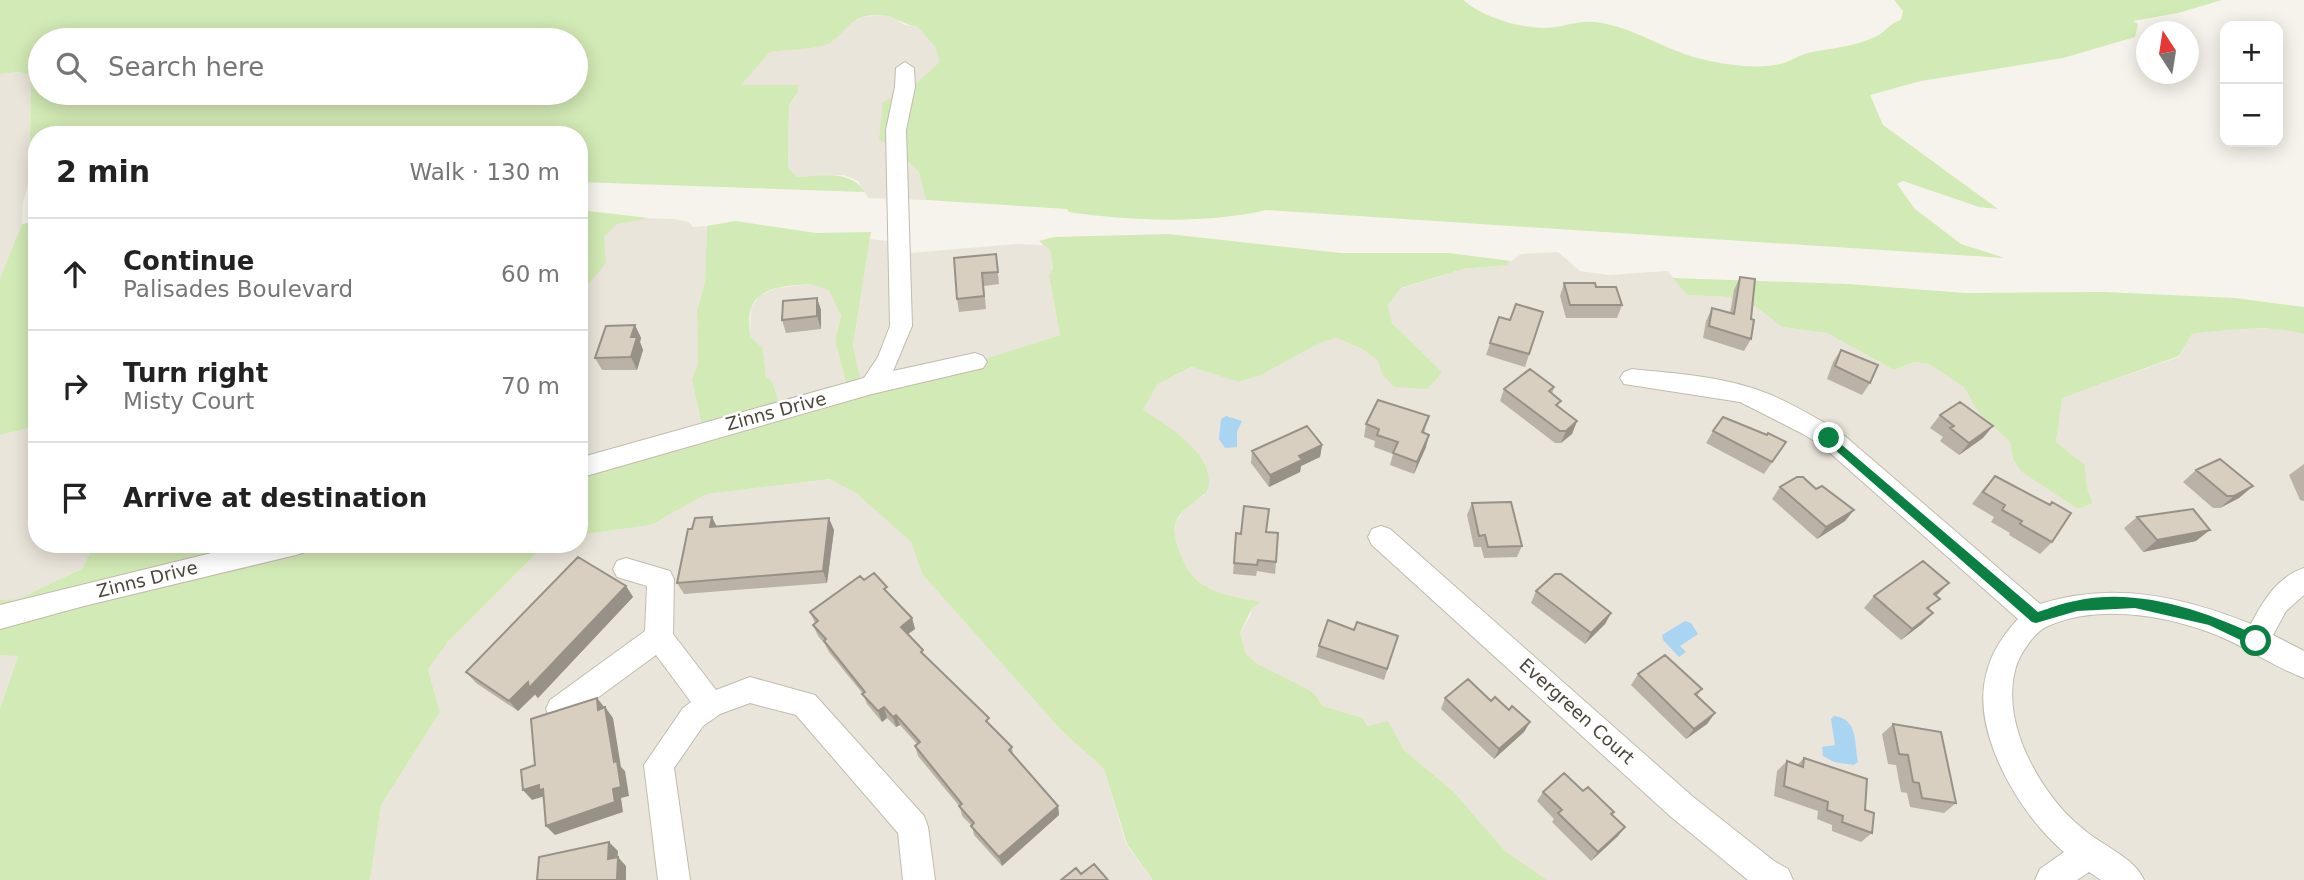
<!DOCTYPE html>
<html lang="en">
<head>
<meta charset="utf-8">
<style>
	:root { --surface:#fff; --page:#f6f6f6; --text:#222; --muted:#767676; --line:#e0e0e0 }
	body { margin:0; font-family:"DejaVu Sans",sans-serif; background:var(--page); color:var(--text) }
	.controls { position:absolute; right:21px; top:21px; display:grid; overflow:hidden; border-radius:14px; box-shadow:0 4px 18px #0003 }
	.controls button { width:63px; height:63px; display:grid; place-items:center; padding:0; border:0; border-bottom:2px solid var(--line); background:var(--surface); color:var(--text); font:35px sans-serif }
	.compass { position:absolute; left:2136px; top:21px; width:63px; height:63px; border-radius:50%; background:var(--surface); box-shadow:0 4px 18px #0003; rotate:348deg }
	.stop { position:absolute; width:21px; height:21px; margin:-16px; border:5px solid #0b8043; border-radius:50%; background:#fff }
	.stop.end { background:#0b8043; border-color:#fff; box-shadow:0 2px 7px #0008 }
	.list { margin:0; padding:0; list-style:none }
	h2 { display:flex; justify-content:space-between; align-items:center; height:91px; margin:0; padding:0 28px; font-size:30px }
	h2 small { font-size:23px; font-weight:400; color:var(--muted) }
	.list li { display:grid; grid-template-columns:46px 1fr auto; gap:21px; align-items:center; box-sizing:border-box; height:112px; padding:0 28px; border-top:2px solid var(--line) }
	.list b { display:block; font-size:26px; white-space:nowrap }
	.list p { margin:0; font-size:23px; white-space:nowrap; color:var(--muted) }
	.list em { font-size:23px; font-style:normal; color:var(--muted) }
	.icon { flex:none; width:38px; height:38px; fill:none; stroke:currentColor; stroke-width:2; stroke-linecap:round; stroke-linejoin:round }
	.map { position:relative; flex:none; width:2304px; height:880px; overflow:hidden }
	.search { position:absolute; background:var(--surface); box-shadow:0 4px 18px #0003; left:28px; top:28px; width:560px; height:77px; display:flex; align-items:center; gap:18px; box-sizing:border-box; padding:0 24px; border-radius:38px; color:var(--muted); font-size:26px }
	.panel { position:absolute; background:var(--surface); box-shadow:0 4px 18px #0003; left:28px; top:126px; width:560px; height:427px; border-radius:28px }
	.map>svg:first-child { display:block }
	.residential { fill:#eae5da }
	.green { fill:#d2eab5; fill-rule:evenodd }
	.water { fill:#a9d4f2 }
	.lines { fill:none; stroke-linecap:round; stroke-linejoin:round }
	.minor-casing { stroke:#c2bbae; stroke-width:2 }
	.minor { fill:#fff; fill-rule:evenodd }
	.wall { fill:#bab2a6 }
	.shaded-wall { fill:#979187 }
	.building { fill:#d8cfc1; stroke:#979187; stroke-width:2 }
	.route { fill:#0b8043 }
	.labels { text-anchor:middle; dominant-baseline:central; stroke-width:5; stroke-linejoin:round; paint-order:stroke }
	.street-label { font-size:18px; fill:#4b4439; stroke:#fff }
</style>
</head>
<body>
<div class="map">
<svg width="2304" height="880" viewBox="0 0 2304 880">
	<rect width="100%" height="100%" fill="#f6f3ec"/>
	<!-- residential -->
	<path class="residential" d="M882,15L896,18L904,25L918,27L935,47L941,63L913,86L894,148L919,172L926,200L868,198L858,181L844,175L797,177L788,168L789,105L797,95L740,85L770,52L828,44L850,22L863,17Z
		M19,72L31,75L30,144L35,152L36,162L23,202L22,224L0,278V74Z
		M639,218L673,219L689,222L693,227L707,226L705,282L697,311L698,363L692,380L703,430L579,466V287L588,285L604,237L617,224Z
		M870,239L886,241L910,253L1016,244L1044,245L1050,250L1053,268L1049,276L1060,335L975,362L862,386L853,347Z
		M1558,252L1580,271L1609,275L1668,271L1687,295L1728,297L1756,307L1782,327L1827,333L1894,370L1914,362L1929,364L1941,370L1964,387L1978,412L2010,442L2013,459L2078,509L2093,503L2087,488L2085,465L2056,442L2061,398L2179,357L2192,334L2237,329H2287L2304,334V880H1547L1505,851L1454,792L1404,750L1388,722L1366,726L1363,718L1323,706L1313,692L1258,664L1246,654L1240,633L1251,614V608L1261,602L1210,591L1186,571L1174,535L1176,522L1187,505L1205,495L1143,410L1158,384L1193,367L1240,382L1261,375L1320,343L1336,338L1362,349L1378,361L1382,374L1442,372L1392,323L1388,305L1400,289L1463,269L1506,265L1521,254Z
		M811,284L830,290L841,316L835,341L848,390L780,407L766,377L763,350L750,336L751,308L760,295L777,288Z
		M37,426V544H95L83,569L18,599L0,600V435Z
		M831,479L856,493L912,542L923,575L1061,730L1104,769L1126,844L1153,880H370L381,805L440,712L428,669L448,642L546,544H579V535L651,525L705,494Z
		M0,655H18L0,708Z"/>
	<!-- green -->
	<path class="green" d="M0,0H1463C1485,18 1518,28 1547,28C1563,27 1579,20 1594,22C1631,25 1667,52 1705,60C1728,65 1761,70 1784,63C1792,60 1800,55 1808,53C1830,48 1854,47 1875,37C1886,32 1889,23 1901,20L1903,11L1894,0H2222L2178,13L2133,21L2138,24L2135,37L2063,58L1921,81L1870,95L1883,125L1998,209L1979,207L1903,181L1897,184L1915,209L1961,244L2005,258L1266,210C1206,224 1130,221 1069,212L1067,209L926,200L919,172L894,148L879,140L883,102L913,86L940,62L935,47L918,27C904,25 895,16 882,15C849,14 851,28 830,43C820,49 783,50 770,52L741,85H798L797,94L789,105L788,168L797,177C822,176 850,169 865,192L579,182V135H37V186L28,187C33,171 40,159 30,144L31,75L19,72L0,74ZM40,40H576V93H40Z
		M579,210L649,218L617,224L604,237L606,263L588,285L579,287Z
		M37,221V426L0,435V278L22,224Z
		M735,221L816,233L871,232L853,346L862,386L975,362L1060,335L1049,276L1053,268L1050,250L1039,241L1054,237L1168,234L1341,253H1449L1511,261L1506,265L1463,269L1401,288L1388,305L1392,323L1442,372L1428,389L1394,387L1382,374L1378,361L1362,349L1336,338L1320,343L1261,375L1239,382L1192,367L1158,384L1143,410C1166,425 1216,454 1208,488C1206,498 1182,505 1176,522C1172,533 1177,543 1180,553C1194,594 1225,594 1261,602L1252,608L1240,633L1246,654L1258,664L1313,692L1323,706L1363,718L1367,726L1388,721L1404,750L1454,792L1505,851L1547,880H1153L1127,844L1104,769L1061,730L923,575L911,542L856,493L830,479L706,494L651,525L579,535V466L703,430L692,380L698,363L697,311L705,282L707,226ZM810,284L829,290L841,316L835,341L848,390L780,406L772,382L766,377L763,349L750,336C750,328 748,316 751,308C760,285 790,286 810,284Z
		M1673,278L1848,284L1965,293L2104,292L2235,298L2304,307V334C2268,324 2229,330 2192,334L2179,356L2062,398L2056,442L2085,465L2087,488L2093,503L2078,509L2022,472L2013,459L2010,442L1978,412L1964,387L1929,364L1914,362L1894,370L1827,333L1782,327L1756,307L1728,297L1687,295Z
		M95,544H546L448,642L428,669L440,712L381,805L370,880H0V708L18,656L0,655V600L18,599L82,569Z"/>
	<!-- water -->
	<path class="water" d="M1226,416L1242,421L1237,432V447L1225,448L1219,439L1221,419Z
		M1685,621L1691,623L1698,634L1680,646L1686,652L1679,657L1663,640L1662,635Z
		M1834,716C1858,719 1854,741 1858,762L1854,765L1834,762L1823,756L1822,747L1835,745L1831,719Z"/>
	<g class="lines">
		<defs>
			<path id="minor" d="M905,62L914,68L915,87L906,130L912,326L893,371L975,353L983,356L987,362L983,368L872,394L579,478V458L864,378L878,357L890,326L886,130L895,87L896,68Z
				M1632,369C1677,374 1723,376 1766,393C1792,403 1815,418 1839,431L2040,604C2113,581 2181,596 2251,624C2263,601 2277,577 2304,568V595L2286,611L2273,635L2304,651V678C2272,666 2245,646 2214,634C2164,615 2099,604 2048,626C2035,631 2020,654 2016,667C2004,708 2022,753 2045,787C2057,805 2071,820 2088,833C2106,847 2135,859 2144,880H2101L2089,872L2077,880H2035L2040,869L2064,852C2021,816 1971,734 1986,675C1991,653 2003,635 2018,619L1821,445L1803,434L1740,402L1624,384L1620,378L1624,372Z
				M1381,526L1390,529L1692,796L1774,861L1788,869L1793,880H1748L1670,816L1372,545L1368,537L1372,529Z
				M248,544H309L305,552L296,555L84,606L0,629V605Z
				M626,558L670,571L674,579L673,634L716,690L750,677L815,695L924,816L928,827L935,880H903L898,833L796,715L750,703L720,714L703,726L674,768L690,880H658L644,765L683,708L691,702L656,655L570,718L560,722L550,718L546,709L550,700L645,631L647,586L617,577L613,569L617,561Z"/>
		</defs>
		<!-- minor casing -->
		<use href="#minor" class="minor-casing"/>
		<!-- minor -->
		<use href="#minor" class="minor"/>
	</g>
	<!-- wall -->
	<path class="wall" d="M996,254L999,284L984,286L986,309L959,312L957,299Z
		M1740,277L1751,319V339L1744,351L1703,338L1706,321L1712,308L1730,313L1734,290Z
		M1564,283L1596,287L1622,305L1617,318H1566L1560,296Z
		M817,298L821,310V329L786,333L782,320Z
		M1543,312L1525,367L1486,355L1499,317L1510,320Z
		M635,325L641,338L640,342L643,350L637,370H602L595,358Z
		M1841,350L1870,383L1862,395L1827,379L1833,362Z
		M1554,387L1552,394L1559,407L1577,421L1572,434L1561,443H1555L1500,401L1504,389Z
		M1940,415L1983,438L1959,455L1940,441L1943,437L1930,428Z
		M1429,416L1424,433L1426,447L1414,474L1390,465L1393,454L1374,447L1375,441L1364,437L1366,424Z
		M1713,431L1767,435L1786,442L1764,474L1706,443Z
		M1322,445L1320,457L1301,466L1300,472L1269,487L1251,463L1252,451Z
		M2304,464V501L2300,500L2289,475Z
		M2196,470L2253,486L2239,498L2220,508H2213L2183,482Z
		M1995,476L2052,542L2040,554L2009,535L2010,533L1991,522L1994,517L1972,504L1984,488Z
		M1780,487L1816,489L1854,510L1845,521L1817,539L1772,499Z
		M1472,503L1522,546L1517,557L1484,558L1481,547H1474L1467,515Z
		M2137,517L2196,541L2143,552L2124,528Z
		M717,526L834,530L827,583L684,594L677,583Z
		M1266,532L1276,562L1275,574L1257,571L1256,576L1233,574L1236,533Z
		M864,580L890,596L912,618L915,629L908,634L925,657L1012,747L1013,754L1058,806L1059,815L1002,866L974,835L972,826L962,816L960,807L918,756L915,746L917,744L900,725L896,727L887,718L882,722L867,704L863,694L829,652L825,644L818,636L813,625L815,623L810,612Z
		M626,586L633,597L538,698L535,695L518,711L476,683L466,672Z
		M1536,591L1611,613L1605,624L1585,644L1531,603Z
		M1936,595L1922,624L1901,640L1864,608L1874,596Z
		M1354,630L1398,636L1384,680L1316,657L1319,646Z
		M1638,674L1702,689L1697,696L1715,713L1707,724L1686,739L1631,685Z
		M1445,698L1491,701L1530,722L1524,732L1494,759L1441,709Z
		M1893,724L1956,803L1944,813L1910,807L1907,793L1901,792L1896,765L1888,764L1882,734Z
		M1804,758L1865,810L1872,833L1861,842L1832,831V825L1817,819L1818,811L1774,796L1777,771L1787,761L1797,765Z
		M1583,791L1612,814L1625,827L1618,836L1591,861L1552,822L1554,819L1537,801L1543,792Z"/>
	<!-- shaded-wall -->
	<path class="shaded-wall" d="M817,298L821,310V329L817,316Z
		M635,325L641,338L640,342L643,350L637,370L631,357V337Z
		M1577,421L1572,434L1561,443L1566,431Z
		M1993,426L1983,438L1959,455L1969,443Z
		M1429,435L1426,447L1414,474L1417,462Z
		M1322,445L1320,457L1301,466L1300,472L1269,487L1270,475L1299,456Z
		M2253,486L2239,498L2220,508L2234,496Z
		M1854,510L1845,521L1817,539L1826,527Z
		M712,517L718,529L710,527Z
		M829,518L834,530L827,583L823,571Z
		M2210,530L2196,541L2143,552L2157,540Z
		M1949,583L1938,594L1924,605L1934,594Z
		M626,586L633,597L538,698L535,694L518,711L509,701Z
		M1611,613L1605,624L1585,644L1591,633Z
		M1933,613L1922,624L1901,640L1912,629Z
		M912,618L915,629L904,637L901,627Z
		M597,698L605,708L598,710Z
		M605,707L613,718L621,767L625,771L629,796L621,798L623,812L555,835L546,826L613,789L614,762Z
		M884,707L887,718L882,722L878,711Z
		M1715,713L1707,724L1686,739L1694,729Z
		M896,715L900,725L896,727L893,717Z
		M1530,722L1524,732L1494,759L1499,749Z
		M539,785L552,798L545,796L532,800L523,790Z
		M1058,806L1059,815L1002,866L999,857Z
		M1625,827L1618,836L1591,861L1598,852Z
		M609,842L618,851L617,868L608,859Z
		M618,857L626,866V880H617Z"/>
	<!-- building -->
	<path class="building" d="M996,254L998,272L982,273L984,296L957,299L954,258Z
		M1740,277L1755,279L1751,319L1754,320L1751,339L1709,326L1712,308L1734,314Z
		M1564,283H1595L1596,287H1616L1622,305H1570Z
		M817,298V316L782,320L783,301Z
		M1516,304L1543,312L1529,354L1490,343L1499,317L1510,320Z
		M635,325L631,337H637L631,357L595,358L606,326Z
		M1841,350L1878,365L1870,383L1835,366Z
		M1530,369L1554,387L1549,391L1561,401L1556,405L1577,421L1566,431H1560L1504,389Z
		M1378,400L1429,416L1422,432L1429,435L1417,462L1393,453L1398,442L1377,435L1379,429L1366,424Z
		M1960,402L1993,426L1969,443L1950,428L1954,426L1940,415Z
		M1723,417L1767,435L1768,433L1786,442L1772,462L1713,431Z
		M1307,426L1322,445L1299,456L1302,460L1270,475L1252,451Z
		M2220,459L2253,486L2234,496H2227L2196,470Z
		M1995,476L2050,505L2052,502L2071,513L2052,542L2020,524L2022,521L2002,510L2005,505L1983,492Z
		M1797,477H1803L1816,489L1822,486L1854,510L1826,527L1780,487Z
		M1511,502L1522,546L1488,547L1485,535L1479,536L1472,503Z
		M1244,506L1269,509L1266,532L1278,533L1276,562L1258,560L1257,565L1234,563L1236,533L1241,534Z
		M2193,509L2210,530L2157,540L2137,517Z
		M712,517L710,527L829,518L823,571L677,583L688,529H692L695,518Z
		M578,557L626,586L529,688L528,682L509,701L466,672Z
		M1923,561L1949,583L1934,594L1940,599L1927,608L1933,613L1912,629L1874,596Z
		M874,573L887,587L884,589L912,618L901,627L923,650L921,652L989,718L986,721L1012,747L1009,750L1058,806L999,857L971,826L974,823L959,806L962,804L915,746L920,742L896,715L893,717L884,707L878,711L862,694L865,692L824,641L826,639L813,625L818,621L810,612L860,576L864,580Z
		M1555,574H1561L1611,613L1591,633L1536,591Z
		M1328,620L1354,630L1357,622L1398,636L1387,669L1319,646Z
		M1665,655L1702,689L1695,694L1715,713L1694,729L1638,674Z
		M1468,679L1491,701L1495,697L1509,710L1512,706L1530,722L1499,749L1445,698Z
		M597,698L598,710L605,707L614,762L617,761L621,787L613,789L615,802L546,826L543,789L539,790V785L523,790L521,770L535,765L531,719Z
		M1893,724L1941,732L1956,803L1922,798L1919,783L1913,782L1908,755L1899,754Z
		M1804,758L1867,779L1865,810L1874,813L1872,833L1842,822L1843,816L1827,810L1828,802L1784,786L1787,761L1803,767Z
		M1564,773L1583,791L1588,787L1614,812L1611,814L1625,827L1598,852L1558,813L1562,810L1543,792Z
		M609,842L608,859L618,857L617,880H537L539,857Z
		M1094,864L1108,880H1061L1076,868L1081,874Z"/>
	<!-- route -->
	<path class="route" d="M1829,434L2038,612C2050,608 2063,603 2075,601C2138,587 2205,611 2260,637V645H2251L2209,625L2135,608L2077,611L2036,623L2032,622L1825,441L1824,438Z"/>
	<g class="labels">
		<!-- street labels -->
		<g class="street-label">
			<text transform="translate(776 411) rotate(-15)">Zinns Drive</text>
			<text transform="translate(147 579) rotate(-14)">Zinns Drive</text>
			<text transform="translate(1577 711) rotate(42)">Evergreen Court</text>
		</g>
	</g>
</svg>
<div class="controls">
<button>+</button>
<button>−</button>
</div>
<svg class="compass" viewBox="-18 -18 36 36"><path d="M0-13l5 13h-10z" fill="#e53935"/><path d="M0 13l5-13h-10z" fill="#767676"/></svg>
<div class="stop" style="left:2256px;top:641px"></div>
<div class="stop end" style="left:1829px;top:438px"></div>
<div class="search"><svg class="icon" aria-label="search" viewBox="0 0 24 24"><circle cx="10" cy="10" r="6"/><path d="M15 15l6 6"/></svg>Search here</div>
<section class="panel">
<h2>2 min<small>Walk · 130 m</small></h2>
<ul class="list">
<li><svg class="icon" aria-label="ahead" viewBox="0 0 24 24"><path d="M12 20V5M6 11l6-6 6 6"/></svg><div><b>Continue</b><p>Palisades Boulevard</p></div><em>60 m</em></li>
<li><svg class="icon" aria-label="right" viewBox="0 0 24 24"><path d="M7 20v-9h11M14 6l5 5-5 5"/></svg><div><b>Turn right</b><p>Misty Court</p></div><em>70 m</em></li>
<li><svg class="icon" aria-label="arrive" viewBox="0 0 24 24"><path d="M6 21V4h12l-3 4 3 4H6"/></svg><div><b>Arrive at destination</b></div></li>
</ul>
</section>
</div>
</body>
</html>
